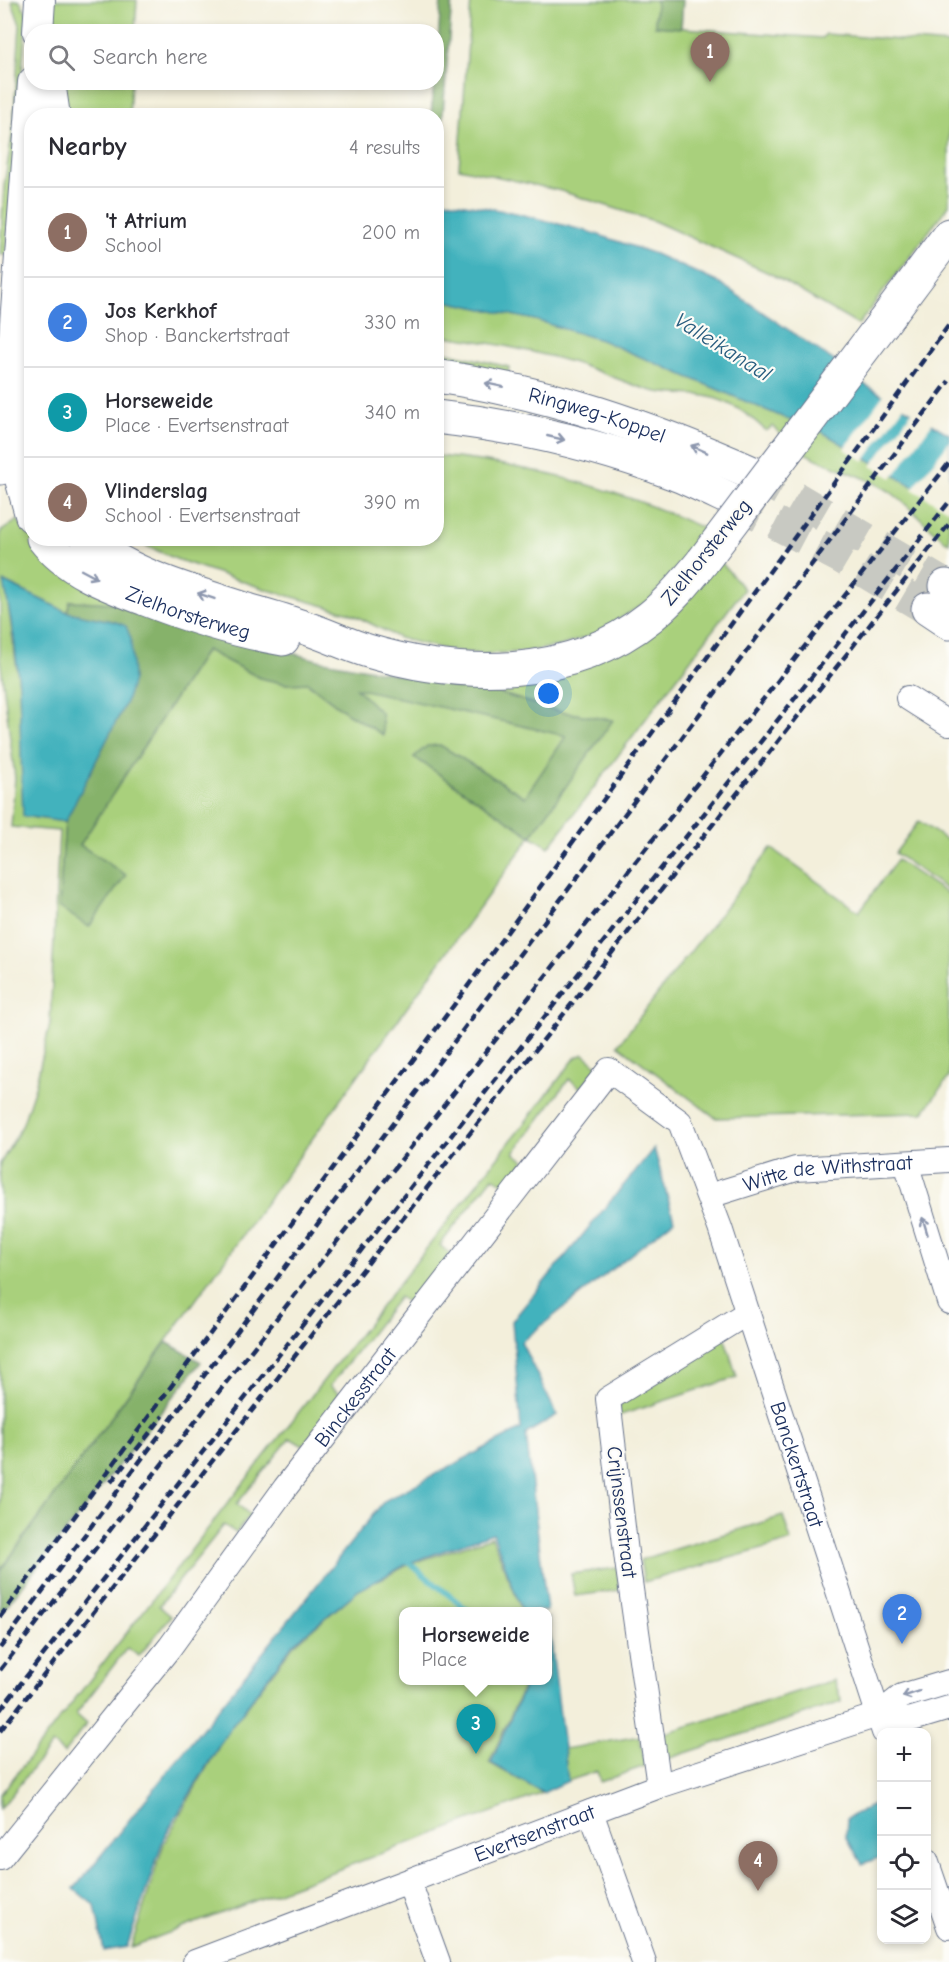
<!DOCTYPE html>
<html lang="en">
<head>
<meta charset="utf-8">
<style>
	:root { --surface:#fff; --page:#f7f7f7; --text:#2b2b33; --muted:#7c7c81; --line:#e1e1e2; --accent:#0f766e }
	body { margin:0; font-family:"Comic Neue",sans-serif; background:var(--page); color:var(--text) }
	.controls { position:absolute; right:18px; bottom:18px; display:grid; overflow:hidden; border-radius:12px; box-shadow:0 3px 9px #0003 }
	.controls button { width:54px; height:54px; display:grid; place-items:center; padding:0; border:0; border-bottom:2px solid var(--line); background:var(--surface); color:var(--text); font:30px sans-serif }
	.you { position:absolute; left:549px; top:694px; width:21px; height:21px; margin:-15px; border:4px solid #fff; border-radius:50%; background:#1a73e8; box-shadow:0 0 0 9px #1a73e833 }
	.badge { display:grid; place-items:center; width:39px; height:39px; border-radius:50%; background:var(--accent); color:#fff; font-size:20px; font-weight:700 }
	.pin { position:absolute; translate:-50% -50px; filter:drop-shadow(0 2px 3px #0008) }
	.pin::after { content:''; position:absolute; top:32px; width:21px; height:18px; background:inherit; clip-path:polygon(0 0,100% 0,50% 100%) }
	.popup { position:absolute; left:399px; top:1607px; width:153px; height:78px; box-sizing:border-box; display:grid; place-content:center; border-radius:12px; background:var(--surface); filter:drop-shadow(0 2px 4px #0005); font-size:20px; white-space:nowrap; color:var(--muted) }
	.popup b { font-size:22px; color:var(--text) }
	.popup::after { content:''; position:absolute; left:50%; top:100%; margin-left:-12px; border:12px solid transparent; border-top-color:var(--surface) }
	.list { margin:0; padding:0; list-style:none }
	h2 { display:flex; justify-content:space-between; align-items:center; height:78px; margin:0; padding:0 24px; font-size:26px }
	h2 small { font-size:20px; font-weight:400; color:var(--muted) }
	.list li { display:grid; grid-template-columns:39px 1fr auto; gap:18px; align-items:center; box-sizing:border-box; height:90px; padding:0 24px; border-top:2px solid var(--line) }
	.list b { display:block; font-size:22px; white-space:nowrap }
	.list p { margin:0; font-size:20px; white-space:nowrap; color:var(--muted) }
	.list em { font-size:20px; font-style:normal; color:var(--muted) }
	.icon { flex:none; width:33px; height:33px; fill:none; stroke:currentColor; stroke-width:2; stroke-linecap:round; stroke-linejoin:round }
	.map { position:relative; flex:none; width:949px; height:1962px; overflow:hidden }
	.search { position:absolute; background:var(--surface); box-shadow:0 3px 9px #0003; left:24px; top:24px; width:420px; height:66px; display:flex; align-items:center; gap:15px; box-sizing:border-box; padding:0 21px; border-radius:24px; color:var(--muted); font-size:22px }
	.panel { position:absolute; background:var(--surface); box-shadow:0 3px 9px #0003; left:24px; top:108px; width:420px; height:438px; border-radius:24px }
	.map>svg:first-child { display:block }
	.green { fill:#a9d07b; stroke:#62806c; stroke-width:1.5 }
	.forest { fill:#86b26b; stroke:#507064; stroke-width:1.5 }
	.water { fill:#43b2bd; stroke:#2f708e; stroke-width:1.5 }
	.pier { fill:#f3efdb }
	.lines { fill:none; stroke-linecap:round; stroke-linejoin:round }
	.stream { stroke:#43b2bd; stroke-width:6 }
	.primary-tunnel { stroke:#c8c9c2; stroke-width:33; stroke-dasharray:33 16; stroke-linecap:butt }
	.minor-casing { stroke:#67728a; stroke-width:26 }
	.tertiary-casing { stroke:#67728a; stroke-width:32 }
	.secondary-casing { stroke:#67728a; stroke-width:35 }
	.primary-casing { stroke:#67728a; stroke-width:35 }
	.minor { stroke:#fff; stroke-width:24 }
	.tertiary { stroke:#fff; stroke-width:30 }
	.secondary { stroke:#fff; stroke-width:33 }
	.primary { stroke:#fff; stroke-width:33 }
	.rail { stroke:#1b2f5e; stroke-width:4.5; stroke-dasharray:9 4.5; stroke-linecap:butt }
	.secondary-bridge-casing { stroke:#67728a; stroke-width:35; stroke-linecap:butt }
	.secondary-bridge { stroke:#fff; stroke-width:33 }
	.oneway { stroke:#8d97ae }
	.labels { text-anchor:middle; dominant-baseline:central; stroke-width:4.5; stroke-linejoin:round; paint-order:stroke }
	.street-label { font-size:21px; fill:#1b2f5e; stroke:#fdfcf7 }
	.water-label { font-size:22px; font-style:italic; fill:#295d7f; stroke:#fdfcf7 }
</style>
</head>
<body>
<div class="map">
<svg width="949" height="1962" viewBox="0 0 949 1962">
	<rect width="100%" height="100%" fill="#fdfcf7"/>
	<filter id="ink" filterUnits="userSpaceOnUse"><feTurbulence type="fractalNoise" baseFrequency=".0167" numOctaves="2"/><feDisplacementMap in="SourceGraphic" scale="12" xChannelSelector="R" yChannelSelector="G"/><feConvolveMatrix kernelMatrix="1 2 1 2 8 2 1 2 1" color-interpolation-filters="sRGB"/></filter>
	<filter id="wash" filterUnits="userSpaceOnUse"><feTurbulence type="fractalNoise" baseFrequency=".008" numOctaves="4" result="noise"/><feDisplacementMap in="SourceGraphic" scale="24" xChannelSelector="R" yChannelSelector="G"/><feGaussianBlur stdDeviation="1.35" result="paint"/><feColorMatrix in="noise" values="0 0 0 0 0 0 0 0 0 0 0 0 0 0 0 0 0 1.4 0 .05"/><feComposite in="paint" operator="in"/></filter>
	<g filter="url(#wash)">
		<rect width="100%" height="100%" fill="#f3efdb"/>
		<!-- green -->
		<path class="green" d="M13,0L20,1L27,13L26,25L6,255H0L4,186L13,129L20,25L12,2Z
			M51,0H137L135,31L50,32Z
			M471,0H656L655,26L822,38L826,34L949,44V205L858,325L771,274L654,221L561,191L459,168Z
			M57,83H131L129,115H62Z
			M436,299L535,320L601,340L792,421L819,430L949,508V543C927,528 911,506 889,491C848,465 805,466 773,426L766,431C748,413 725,398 699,395C682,394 665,395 649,390C623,382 597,370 571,362C527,349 482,341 437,335Z
			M437,350L509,367L508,374L437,359Z
			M437,456C504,462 571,477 635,500C660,509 684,520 708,530L649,601L595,634L560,646L524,652L483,654L452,651L399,638L350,613L268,590L176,559L131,539L436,538Z
			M18,520L27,533L135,604L70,601L67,612L5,582L19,685L23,816L65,822L59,906L79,846L206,650L260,678L287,684L307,683L347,713L383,734L381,713L354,687L567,736L525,797L440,745L414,757L531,836L612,720L557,711L476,686L537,678L719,560L744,589L549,847L531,836L0,1571V1164L22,1126L35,1087L50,1024L59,831L11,827L15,778L0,658V532Z
			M919,821L949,842V891L895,853Z
			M771,848L859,912L897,860L949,895V1077L923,1113L716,1118L618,1045Z
			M584,1054L598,1066L581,1088L569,1079L514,1153L525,1161L506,1185L493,1177L440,1245L451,1255L412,1306L399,1297L330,1386L343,1396L303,1446L290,1438L237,1504L250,1515L236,1533L224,1525L159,1606L171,1616L139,1656L127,1648L76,1714L87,1724L64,1753L52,1744L0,1809V1795L576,1057Z
			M724,1336L737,1377L618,1416L620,1404Z
			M783,1516L791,1541L644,1582L640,1560Z
			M492,1537L522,1611L404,1612V1680L526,1681L489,1763L543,1793L131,1947L164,1843L226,1734L293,1646L359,1590L410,1564Z
			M617,1568L620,1590L575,1596L571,1574Z
			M834,1680L842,1702L664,1760L659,1735Z
			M640,1736L645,1766L600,1782L597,1771L568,1781L564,1749Z"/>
		<!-- forest -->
		<path class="forest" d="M441,0H452L438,176L436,116L431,115L434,83L436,82L437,57Z
			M656,0H683L681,28L655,26Z
			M70,601L135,604L216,633L318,660L395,674L476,686L557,711L613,720L531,836L414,757L427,746L440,745L525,797L566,736L356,688L381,713L383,735L347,713L308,683L287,684L260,678L206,650L80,845L126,875L89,927L59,907L65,822L126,702L133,679L132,671L116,622L67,612Z
			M166,1342L201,1362L0,1614V1571Z"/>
		<!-- water -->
		<path class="water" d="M436,199L516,213L590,232L655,254L721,284L833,360L855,379L949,434V508L819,430L792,421L601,340L535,320L437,299Z
			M4,582L67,612L116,622L126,626L131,639L133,680L126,702L65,822L23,816L19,685L14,637Z
			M654,1148L674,1220L521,1342L557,1415L526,1434L547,1611H522L493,1533L409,1563L359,1590L292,1645L226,1734L164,1837L127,1947L104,1951L95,1906L74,1889L384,1501L521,1429L512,1321Z
			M548,1617L568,1781L543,1793L491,1763L527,1681L548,1680Z
			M881,1801V1857L862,1864L846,1836L847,1818Z"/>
		<!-- pier -->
		<path class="pier" d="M885,393L905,405L864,461L844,449Z
			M914,409L934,421L892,478L871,466Z
			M949,442V511L912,489Z"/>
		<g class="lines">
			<!-- stream -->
			<path class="stream" d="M409,1563L470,1612"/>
		</g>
	</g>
	<g filter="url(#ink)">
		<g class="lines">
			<!-- primary-tunnel -->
			<path class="primary-tunnel" d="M753,473L946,586
				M732,500L844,559L928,609"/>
			<defs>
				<g id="minor">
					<path d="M908,698L949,724"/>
					<path d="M906,1163L949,1302"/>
					<path id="s1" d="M709,1196L796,1169L949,1160"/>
					<path d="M878,1715L909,1720L949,1708"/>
					<path d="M659,1786L627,1561L608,1399L747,1313"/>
					<path d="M591,1812L644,1962"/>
					<path id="s2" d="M0,1858L170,1647L285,1488L609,1070L680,1122L720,1228L884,1732"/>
					<path d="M926,1860L949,1927"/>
					<path d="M409,1882L438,1962"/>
					<path id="s3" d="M195,1962L659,1786L878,1715L902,1696L949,1682"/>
				</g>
				<path id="tertiary" d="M38,32L40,0
					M50,82L55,116
					M13,420V350L33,82"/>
				<g id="secondary">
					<path d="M883,323L949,235"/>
					<path d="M13,420L17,463L32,516"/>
					<path id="s4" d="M43,538C68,571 108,585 145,599C191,617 235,631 283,639"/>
					<path d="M87,538C122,574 200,594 248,610C265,615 283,620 300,626C323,633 345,644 368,651C462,679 570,681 650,617C670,601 686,582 703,561"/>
				</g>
				<g id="primary">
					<path id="s5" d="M436,376C552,393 646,426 753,473"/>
					<path d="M436,417C517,426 598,445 673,473C693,481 713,491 732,500"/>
					<path d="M0,424L32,414"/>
					<path d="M0,468L32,459"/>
					<path d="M946,586L949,588"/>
					<path d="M928,609L949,623"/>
				</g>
			</defs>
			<!-- minor casing -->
			<use href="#minor" class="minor-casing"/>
			<!-- tertiary casing -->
			<use href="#tertiary" class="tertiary-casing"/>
			<!-- secondary casing -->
			<use href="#secondary" class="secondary-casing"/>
			<!-- primary casing -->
			<use href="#primary" class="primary-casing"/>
			<!-- minor -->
			<use href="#minor" class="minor"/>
			<!-- tertiary -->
			<use href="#tertiary" class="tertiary"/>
			<!-- secondary -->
			<use href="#secondary" class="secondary"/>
			<!-- primary -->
			<use href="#primary" class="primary"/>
			<!-- rail -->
			<path class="rail" d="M111,1482L163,1416
				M0,1617L465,990L949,325
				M0,1648L949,381
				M0,1670L949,463
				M0,1710L949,502
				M0,1731L949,524"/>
			<defs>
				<path id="secondary-bridge" d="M703,561L883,323"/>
			</defs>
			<!-- secondary-bridge casing -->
			<use href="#secondary-bridge" class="secondary-bridge-casing"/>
			<!-- secondary-bridge -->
			<use href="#secondary-bridge" class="secondary-bridge"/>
		</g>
		<!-- one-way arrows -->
		<defs><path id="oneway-shaft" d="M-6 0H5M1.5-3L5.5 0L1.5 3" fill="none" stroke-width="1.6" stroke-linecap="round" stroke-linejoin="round" transform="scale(1.5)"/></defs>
		<g class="oneway">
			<use href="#oneway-shaft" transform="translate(494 385) rotate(-168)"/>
			<use href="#oneway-shaft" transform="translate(556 438) rotate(13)"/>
			<use href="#oneway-shaft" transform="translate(699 449) rotate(-156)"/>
			<use href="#oneway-shaft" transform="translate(89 574) rotate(28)"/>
			<use href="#oneway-shaft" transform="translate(206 596) rotate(-161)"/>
			<use href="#oneway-shaft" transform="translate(925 1226) rotate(-107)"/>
			<use href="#oneway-shaft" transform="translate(911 1694) rotate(162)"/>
		</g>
	</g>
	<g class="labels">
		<!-- street labels -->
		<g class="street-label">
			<text stroke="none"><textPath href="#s5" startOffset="166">Ringweg-Koppel</textPath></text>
			<text transform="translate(706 552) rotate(-51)">Zielhorsterweg</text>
			<text stroke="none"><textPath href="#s4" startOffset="166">Zielhorsterweg</textPath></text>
			<text stroke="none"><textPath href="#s1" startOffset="122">Witte de Withstraat</textPath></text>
			<text stroke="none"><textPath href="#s2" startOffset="582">Binckesstraat</textPath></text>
			<text stroke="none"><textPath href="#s2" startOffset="1446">Banckertstraat</textPath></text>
			<text transform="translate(622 1512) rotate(83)">Crijnssenstraat</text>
			<text stroke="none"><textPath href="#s3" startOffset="363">Evertsenstraat</textPath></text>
		</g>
		<!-- water labels -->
		<g class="water-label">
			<text transform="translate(723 347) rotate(32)">Valleikanaal</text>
		</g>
	</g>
</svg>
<div class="controls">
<button>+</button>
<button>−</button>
<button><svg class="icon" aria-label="locate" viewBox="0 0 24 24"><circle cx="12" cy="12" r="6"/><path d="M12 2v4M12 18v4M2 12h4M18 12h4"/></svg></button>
<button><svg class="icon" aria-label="layers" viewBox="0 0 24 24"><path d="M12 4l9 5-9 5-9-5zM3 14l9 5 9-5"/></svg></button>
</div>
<div class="you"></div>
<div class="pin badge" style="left:710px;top:82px;background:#8d6e63">1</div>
<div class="pin badge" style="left:902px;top:1644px;background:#3f7fe0">2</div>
<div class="pin badge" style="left:476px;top:1754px;background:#0f9aa8">3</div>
<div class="popup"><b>Horseweide</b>Place</div>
<div class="pin badge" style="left:758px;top:1891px;background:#8d6e63">4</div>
<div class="search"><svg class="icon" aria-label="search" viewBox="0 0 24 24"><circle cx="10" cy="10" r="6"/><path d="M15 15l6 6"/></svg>Search here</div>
<section class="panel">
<h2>Nearby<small>4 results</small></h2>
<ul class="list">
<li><span class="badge" style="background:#8d6e63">1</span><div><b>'t Atrium</b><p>School</p></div><em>200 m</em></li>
<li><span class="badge" style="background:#3f7fe0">2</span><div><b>Jos Kerkhof</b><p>Shop · Banckertstraat</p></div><em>330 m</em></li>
<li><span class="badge" style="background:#0f9aa8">3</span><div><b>Horseweide</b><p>Place · Evertsenstraat</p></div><em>340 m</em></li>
<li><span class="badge" style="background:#8d6e63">4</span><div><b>Vlinderslag</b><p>School · Evertsenstraat</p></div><em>390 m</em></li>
</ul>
</section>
</div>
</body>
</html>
